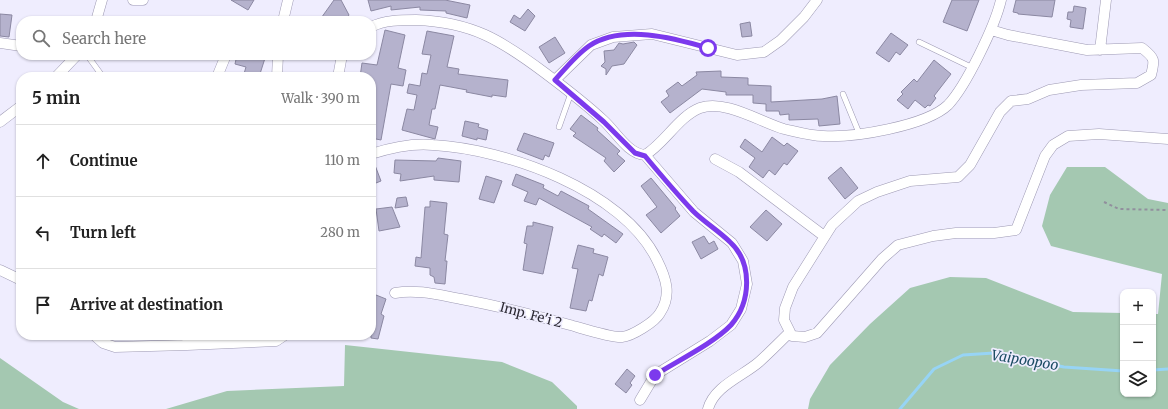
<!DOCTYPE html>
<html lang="en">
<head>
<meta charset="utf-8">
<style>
	:root { --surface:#fff; --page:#f6f6f6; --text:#222; --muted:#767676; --line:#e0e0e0 }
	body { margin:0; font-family:Merriweather,serif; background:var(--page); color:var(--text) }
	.controls { position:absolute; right:12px; bottom:12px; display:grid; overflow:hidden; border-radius:8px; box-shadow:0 1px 3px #0004 }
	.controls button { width:36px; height:36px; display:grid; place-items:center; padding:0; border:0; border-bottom:1px solid var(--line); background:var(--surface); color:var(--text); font:20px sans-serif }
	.stop { position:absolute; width:12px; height:12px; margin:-9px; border:3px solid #7c3aed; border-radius:50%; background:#fff }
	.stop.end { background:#7c3aed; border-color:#fff; box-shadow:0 1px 4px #0008 }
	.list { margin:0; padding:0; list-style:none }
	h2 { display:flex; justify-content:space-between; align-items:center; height:52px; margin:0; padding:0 16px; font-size:17px }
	h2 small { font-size:13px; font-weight:400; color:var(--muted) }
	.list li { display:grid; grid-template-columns:26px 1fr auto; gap:12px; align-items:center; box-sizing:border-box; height:72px; padding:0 16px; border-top:1px solid var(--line) }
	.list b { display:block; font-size:15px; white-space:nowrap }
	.list em { font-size:13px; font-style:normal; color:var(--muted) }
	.icon { flex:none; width:22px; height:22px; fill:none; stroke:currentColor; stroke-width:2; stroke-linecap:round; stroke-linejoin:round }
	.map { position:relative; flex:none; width:1168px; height:409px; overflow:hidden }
	.search { position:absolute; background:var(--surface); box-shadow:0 1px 3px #0004; left:16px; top:16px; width:360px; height:44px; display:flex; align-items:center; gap:10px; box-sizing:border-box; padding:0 14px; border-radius:16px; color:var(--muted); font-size:15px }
	.panel { position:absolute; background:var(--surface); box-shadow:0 1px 3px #0004; left:16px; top:72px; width:360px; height:268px; border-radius:16px }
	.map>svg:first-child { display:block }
	.green { fill:#a4c8b1 }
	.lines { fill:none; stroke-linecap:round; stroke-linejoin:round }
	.stream { stroke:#97d4f5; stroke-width:3 }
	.building { fill:#b5b2cd; stroke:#8b88a2 }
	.service-casing { stroke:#9d99b3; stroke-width:6 }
	.minor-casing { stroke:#9d99b3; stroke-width:11 }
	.path { stroke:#918f9d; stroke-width:2; stroke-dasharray:3 3; stroke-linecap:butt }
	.service { stroke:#fff; stroke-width:5 }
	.minor { stroke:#fff; stroke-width:10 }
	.route { stroke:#7c3aed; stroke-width:5 }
	.labels { text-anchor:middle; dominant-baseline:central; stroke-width:3.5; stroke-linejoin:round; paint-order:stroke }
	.street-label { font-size:13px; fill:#2b2933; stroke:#efedfe }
	.water-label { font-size:14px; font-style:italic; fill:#1d4d64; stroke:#efedfe }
</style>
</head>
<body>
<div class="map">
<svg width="1168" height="409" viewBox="0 0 1168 409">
	<rect width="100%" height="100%" fill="#efedfe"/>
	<!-- green -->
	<path class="green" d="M1067,167H1105L1148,199L1168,203V409H808L810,399L830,365L870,324L910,288L950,277L986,278L1073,312L1123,313V394H1153V314H1158L1162,274L1051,246L1042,226L1050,195Z
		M345,345L502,362L552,382L577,406V409H166L227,391L344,386Z
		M0,358L63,402L79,409H0Z"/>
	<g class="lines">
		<!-- stream -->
		<path class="stream" d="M1153,370L1168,369
			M900,409L934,369L963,355L994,353L1064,367L1123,371"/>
	</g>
	<!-- building -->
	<path class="building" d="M231,0H254L248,10Z
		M334,0H341L349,15L345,21H319Z
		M368,0H445L470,5L467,18L446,13V11L420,10V7L391,10V6L371,11Z
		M952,0H979L967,31L943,22Z
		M1016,0H1055L1052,17L1018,14V13L1013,12Z
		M1074,6L1086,8L1083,29L1070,27L1071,20L1067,19L1068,12H1073Z
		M528,9L535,16L525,31L510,22L514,15L520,19Z
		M0,14L12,15L9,37L0,36Z
		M750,22L752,36L742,37L740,24Z
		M385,30L405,35L398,68L406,70L403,86L391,84L381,140L371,138V77H360L362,63L377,65Z
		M427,31L454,36L447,67L459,69L458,74L508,80L506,97L492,95V97L466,92L467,90L440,85L435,109H432L429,125L438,127L435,139L402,130L407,109L414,110L417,95L407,93L409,84L420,86L422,73L427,74L431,55L422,54Z
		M891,33L908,45L900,55L896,52L889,62L876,53Z
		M555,37L565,53L549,63L539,47Z
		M634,42L637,45L624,64L612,66L606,75V69L601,66L605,62L604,51L614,50L619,43L623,44Z
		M237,55H266L259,77H243L246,67L235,64Z
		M934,60L951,74L934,96L936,98L930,106L928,105L925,108L915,100L908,109L897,100L903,94L901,92L914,79L917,82Z
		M721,71V77L748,78V85L771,86V102L822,99L837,96L840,124L819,126L818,119L789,120V114L780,115L779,111H766V104L753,103V95H726V92L702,89L670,113L661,102L669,96L666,91L678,82L682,86L697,75L696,72Z
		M581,115L598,128L597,130L620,151L617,154L625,161L614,172L604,161L606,158L573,136L576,133L570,129Z
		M465,121L479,124L478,127L488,130L486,140L477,138V140L462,136Z
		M524,133L554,143L549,157L545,155L543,160L517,150Z
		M772,137L784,146L787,143L798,151L787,165L784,163L775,175L769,170L763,178L749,167L755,158L740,147L745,139L762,152Z
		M438,158L461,161L459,182L434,180V176L400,181L401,174L394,173L395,160L436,161Z
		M371,160H373L381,181L371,185Z
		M841,167L858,188L845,199L828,178Z
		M516,174L544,185L543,188L558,196L561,191L589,206L588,209L623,234L616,243L604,234L602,237L590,229L592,227L539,198L536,205L524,201L528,192L512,185Z
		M486,176L502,181L494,203L479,199Z
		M651,178L676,208L675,209L680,216L661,233L646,215L657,207L641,186Z
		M406,197L408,206L395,208L397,198Z
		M430,201L447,203L444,234L448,235L445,261H447L445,284L435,283L434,277L430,275V268L415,266L416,257L421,258L425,207H430Z
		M392,207L400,227L379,231L376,209Z
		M766,210L782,224L767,241L750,227Z
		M533,222L553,227L543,274L523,270L527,244L524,243L527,226H533Z
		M704,236L709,244L714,241L718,249L701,259L692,242Z
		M578,245L594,249L593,253L608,257L603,276L599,274L592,301L589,300L586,311L570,308L578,269L572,268Z
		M371,293L386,299L381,314L384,316L378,339L371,338Z
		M627,369L635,376L630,383L632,385L626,393L615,384Z"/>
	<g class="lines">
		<defs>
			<path id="service" d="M919,42L971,67
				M87,55L103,77
				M843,94L859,133
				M559,127L571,93"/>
			<path id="minor" d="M133,0H143
				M96,21L102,0
				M283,21L288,0
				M371,27C384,20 401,20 416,20C472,22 501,40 545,73C565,88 586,104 604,121C616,132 628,154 645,155L694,212L732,243L743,261L747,284L741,309L731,325L710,341L655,375L640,400
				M991,30L1008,35L1087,50L1142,48C1155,58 1155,60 1151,75L1137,83L1081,85L1049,90L1028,99L1011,101L1000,112L970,165L958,177L910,181L877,192L858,201L832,225L793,287L785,308L784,320L792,336L805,337L817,333L882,259L898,245L933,236L956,233H994L1016,230L1045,156L1053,145L1068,136L1099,134L1168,139
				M0,43L21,46
				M1100,50L1106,0
				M56,77L77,55
				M217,77L226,55
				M277,77L278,55
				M338,77L342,55
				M555,80L591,45L613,37L652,34L737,55L764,52L781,40L804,17L817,0
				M0,122L21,106
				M371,154C390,148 413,143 433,145C506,149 623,190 657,260C666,278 672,295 660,313C655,322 632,336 622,337C612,338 581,328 570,325C534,315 498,306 461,299C439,295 417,289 395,293
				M645,155C664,144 679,116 700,108C725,99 760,122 784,129C797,132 811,136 823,136C853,138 926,126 948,105C966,86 995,26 1001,0
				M715,159L739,172L824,236
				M0,270L21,280
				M94,335L103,343L115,347L187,345L276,341L285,335
				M187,345L188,335
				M708,409C714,386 743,376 759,362C770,352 780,342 790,332"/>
		</defs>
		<!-- service casing -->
		<use href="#service" class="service-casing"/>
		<!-- minor casing -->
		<use href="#minor" class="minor-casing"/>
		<!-- path -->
		<path class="path" d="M1104,202L1119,209L1168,210"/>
		<!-- service -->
		<use href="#service" class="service"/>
		<!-- minor -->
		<use href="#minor" class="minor"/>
	</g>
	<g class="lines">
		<!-- route -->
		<path class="route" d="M655,375C677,361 714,343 731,325C751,302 753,263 730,242C719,231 704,222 693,211C676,193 660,174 645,156L635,153L604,122L555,80C565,69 576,55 589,46C622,24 674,38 708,48"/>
	</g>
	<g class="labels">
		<!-- street labels -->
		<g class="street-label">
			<text transform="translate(531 315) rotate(15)">Imp. Fe'i 2</text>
		</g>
		<!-- water labels -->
		<g class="water-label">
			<text transform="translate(1025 360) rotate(9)">Vaipoopoo</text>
		</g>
	</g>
</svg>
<div class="controls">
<button>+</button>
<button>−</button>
<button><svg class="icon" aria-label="layers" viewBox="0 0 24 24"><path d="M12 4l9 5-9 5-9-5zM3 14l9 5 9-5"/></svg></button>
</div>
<div class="stop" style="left:708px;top:48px"></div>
<div class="stop end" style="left:655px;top:375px"></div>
<div class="search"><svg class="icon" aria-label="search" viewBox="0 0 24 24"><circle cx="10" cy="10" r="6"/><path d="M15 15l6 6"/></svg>Search here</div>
<section class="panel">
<h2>5 min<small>Walk · 390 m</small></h2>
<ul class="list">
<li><svg class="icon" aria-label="ahead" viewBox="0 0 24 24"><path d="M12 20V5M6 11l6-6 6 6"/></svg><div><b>Continue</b></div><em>110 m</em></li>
<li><svg class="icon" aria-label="left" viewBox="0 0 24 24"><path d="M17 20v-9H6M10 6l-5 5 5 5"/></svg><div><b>Turn left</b></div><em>280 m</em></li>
<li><svg class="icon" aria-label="arrive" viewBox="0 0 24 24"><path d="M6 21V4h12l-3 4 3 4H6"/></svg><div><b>Arrive at destination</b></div></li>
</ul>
</section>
</div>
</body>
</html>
